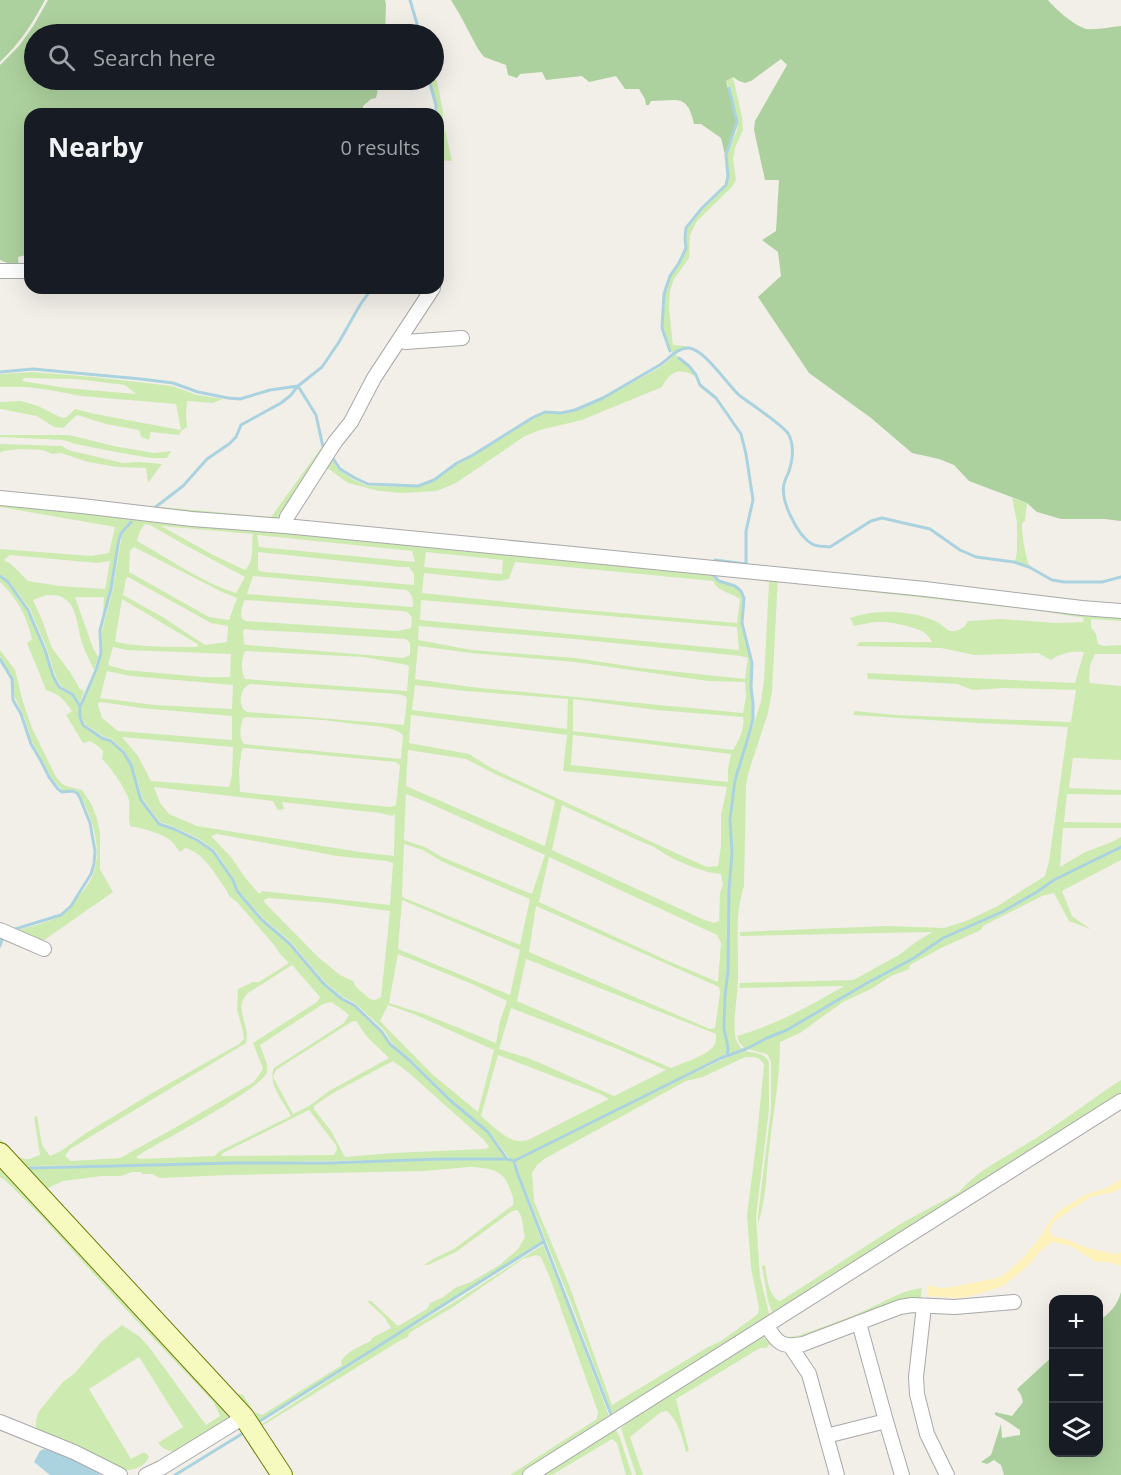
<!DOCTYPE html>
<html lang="en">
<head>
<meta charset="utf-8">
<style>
	:root { --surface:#171b24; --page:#242831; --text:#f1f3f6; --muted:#9ea1a6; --line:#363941 }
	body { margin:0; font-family:"Open Sans",sans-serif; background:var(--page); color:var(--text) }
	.controls { position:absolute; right:18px; bottom:18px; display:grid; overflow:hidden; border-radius:12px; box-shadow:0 6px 24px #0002 }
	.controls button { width:54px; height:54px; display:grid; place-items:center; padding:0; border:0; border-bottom:2px solid var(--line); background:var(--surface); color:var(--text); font:30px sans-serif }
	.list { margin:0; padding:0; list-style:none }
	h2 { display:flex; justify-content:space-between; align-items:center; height:78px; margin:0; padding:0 24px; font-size:26px }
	h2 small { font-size:20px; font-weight:400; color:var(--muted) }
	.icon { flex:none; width:33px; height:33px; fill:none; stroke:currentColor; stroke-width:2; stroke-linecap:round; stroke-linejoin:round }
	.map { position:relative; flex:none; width:1121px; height:1475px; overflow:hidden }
	.search { position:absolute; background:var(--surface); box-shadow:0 6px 24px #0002; left:24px; top:24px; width:420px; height:66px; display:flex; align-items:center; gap:15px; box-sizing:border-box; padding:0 21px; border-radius:33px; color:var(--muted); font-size:22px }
	.panel { position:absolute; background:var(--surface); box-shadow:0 6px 24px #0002; left:24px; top:108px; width:420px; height:186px; border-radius:18px }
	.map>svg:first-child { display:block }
	.grass { fill:#cdebb0; fill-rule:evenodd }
	.forest { fill:#add19e }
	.sand { fill:#fff1ba }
	.water { fill:#aad3df }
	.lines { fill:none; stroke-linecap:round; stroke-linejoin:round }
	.stream { stroke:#aad3df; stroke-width:3 }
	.street-casing { stroke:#a9a9a9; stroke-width:16 }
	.secondary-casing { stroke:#707d05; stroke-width:22 }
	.street { stroke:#fff; stroke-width:14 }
	.secondary { stroke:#f7fabf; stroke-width:20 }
</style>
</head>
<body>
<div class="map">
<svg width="1121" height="1475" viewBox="0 0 1121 1475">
	<rect width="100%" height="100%" fill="#f2efe9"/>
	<!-- grass -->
	<path class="grass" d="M434,63L436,71L434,78L437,81L443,112V125L446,134L452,161L438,160L441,139L438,126L437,105L430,80H434Z
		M733,77L742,117L743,130L735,148L733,159L736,180L731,188L697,221L690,235L689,258L674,279L670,291L669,309L673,345L685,346L690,347L682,348L673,352L671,351L663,328L665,294L671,276L687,248L685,238L687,229L703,209L727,185L729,176L727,155L737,130L738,122L730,88L726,81Z
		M675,354L689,367L695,376C678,367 670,372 662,387L582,420L540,430L525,436L456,483L437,491L402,493L379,491L348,483L329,469L317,474L329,455L339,470L354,480L368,486L418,487L434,481L457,465L533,419L545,413L561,414L576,411L603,399L659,368L667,362Z
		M33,372L94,377L172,386L197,395L223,399L213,403L187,401L186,415L187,427L181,431L179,435L151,432L149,440L141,437L139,430L106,424L77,415L63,428L54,427L37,416L0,409V402L21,401L38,406L62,418L67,417L75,409L95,414L181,430L176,404L81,396L50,390L26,387H0V374ZM24,378L76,379L125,385L136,394L66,388L22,381Z
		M0,435H69L114,446L154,453L171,451L167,458H150L111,451L75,444L64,440L0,437Z
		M0,444L62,446L68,450L123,463L140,462L162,464L148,483L146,468L117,467L88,462L61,453L52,454L43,450L19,449L3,451L0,453Z
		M321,448L323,451L276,522L156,510L161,507L271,517Z
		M1012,498L1027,503L1025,521L1022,523C1022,538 1025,552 1029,566L1015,561L1017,552V522Z
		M0,501L778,577L772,691L768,713L748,774L746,787L744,886C734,915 739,947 738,978C738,996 733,1015 735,1033C735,1040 738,1044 742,1049L728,1055V1048L725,1028L726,995L728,972L729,890L732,853L730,819L736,780L761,701L764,680L769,582L713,574L712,575L719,582L735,587L741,592L743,598L741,623L751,663L750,688L752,703V719L748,738L734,779L729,819L731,853L728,890L727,972L724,995V1028L727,1048L726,1054L514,1160L509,1158L489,1131L452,1100L410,1059L392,1043L384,1030L355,1003L343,997L325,982L290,941L263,918L238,890L234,879L215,850L198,838L174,827L160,822L143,799L132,764L125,752L112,739L103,736L85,724L81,716L82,705L97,671L102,653V631L113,589L121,540L123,533L132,521H130L121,531L118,539L110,589L103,616L104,597H75L93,648L98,657L94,670C90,661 85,652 82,643C76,624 78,596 52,595C45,595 40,597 33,600L42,620L52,648L70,672L80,689L84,691L80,703L73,693L61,686L55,675L47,649L30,609L9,581L0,574V549L91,556L109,553L115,527L0,507ZM145,524L150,525L183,544L245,577L236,593C203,583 168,558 137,541L140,531ZM161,526L253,534C251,546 255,561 245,570L215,556ZM257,535L412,551L415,562L259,547ZM134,547L222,592L237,598L229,620L209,617L129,572L130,551ZM258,552L400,567H409L414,574V585L265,572L260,571L258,569ZM426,552L503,560L502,574L424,567ZM10,555L97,563L110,561L105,589L60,586L28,581L11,564L4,560ZM515,562L713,581C717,591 731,593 740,599L737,623L573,609L422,593L424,573L499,581L509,579ZM253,576L406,590C413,594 413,599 413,607L247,594ZM128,577L211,623L228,626L227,642L205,645L161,616L123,595L126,579ZM122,599L199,645L196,647C179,647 127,647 115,641ZM246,600L402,611L407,612L412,617L411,628L398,631L246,621L242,619C240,613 242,607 244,601ZM421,600L737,627L739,650L420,620ZM419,626L574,639L741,656L748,658L745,679L641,668L575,658L472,650L418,640ZM246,629L253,630L315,633L406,639L410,643V655L403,658L248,645L244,644L243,630ZM418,646L471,653L575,662L708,681L745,682L746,696L743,713L471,687L415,679ZM113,647L126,650L231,654L230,677H203L125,670L108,665ZM245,651L364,657L407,665L409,667L407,691L245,679C241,672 241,659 245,651ZM107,671L130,676L233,685L232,709L154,705L100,698ZM250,684L397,694L405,696L407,699L404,725L247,712L243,709C239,700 240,689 250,684ZM415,685L466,691L568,699L567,729L412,710ZM573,699L656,710L743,717C745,729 739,740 733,750L573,731ZM101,702L141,708L232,716V740L118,731L102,718L98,705V703ZM411,715L567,735L563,771L727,787L721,815V846L718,866L707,867L678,854L491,768L469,754L409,743ZM248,717C266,719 285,718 303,719C323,719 344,723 364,725C376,726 394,727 403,735L401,759L244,744C238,737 241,726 243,718ZM573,735L731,754L728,769V782L571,765ZM122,737L233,747L232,775L229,787L151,781L138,756ZM245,748L396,762L400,766L396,805L391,807L240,792L239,770L242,749ZM408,750L466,759L495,774L555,801L545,846L406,786ZM154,787L273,801L278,810L284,809L282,802L380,813L392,816L395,814L394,856L360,852L197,826L169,814L160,803ZM406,794L424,801L545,855L532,894L442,857L425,847L404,840ZM562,805L644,843C655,846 656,849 665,854C680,863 704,873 721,874L723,885L720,893L719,921L714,923L702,919L552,850ZM217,834L337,856L387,861L393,863L390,905L262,891L259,894L244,876L231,857L211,836ZM404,844L423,850L443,862L530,899L520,945L402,897ZM549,857L717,935L721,943L718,982L668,961L539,902ZM268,898L329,903L390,911L381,997L375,1000L370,999L356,987L353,981L340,975L317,956L265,903L264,900ZM402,900L520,950L510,995L398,949ZM536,906L719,987L720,993L715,1028L710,1029L529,952ZM398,954L472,984L507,1001L500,1021L496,1043L424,1014L389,1003ZM526,959L716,1034C716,1040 716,1044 712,1048C703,1057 682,1063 671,1068L517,1001ZM388,1005L416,1015L494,1050L478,1112L432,1074L380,1021ZM511,1008L615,1048L666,1070L614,1096L531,1059L499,1049ZM498,1055L600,1094L609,1099L528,1140C511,1146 494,1127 481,1116Z
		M0,577L7,583L28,611L44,650L53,676L59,688L71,695L79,706V717L83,726L102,738L111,741L123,754L130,765L140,800L158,825L173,830L197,841L213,852L232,880L236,892L261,920L288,943L323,984L341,999L354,1005L382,1032L390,1045L408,1061L451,1102L488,1133L506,1158L31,1166L29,1168L31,1169L236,1164H330L441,1160H507L514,1162L516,1172L542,1242L258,1421V1423L262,1424L390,1340L451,1304L543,1245L569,1309L609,1416L605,1418L603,1422L521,1475H510L597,1419L598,1412L550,1278L541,1257L536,1255L523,1259L453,1307L409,1333L408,1337L401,1340L262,1426L292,1475H286L0,1148V1139C6,1145 15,1158 25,1159C29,1160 36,1156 40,1155L34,1117L37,1116L42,1145L50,1156L61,1151L86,1133L152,1093L239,1044L244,1039L243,1032L237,1009L238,989L253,982H259L289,963L280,954L274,945L237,902L229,896L227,891C216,876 204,852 185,848L180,852C177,849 176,846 173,843C166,834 141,828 130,826C128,817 130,810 129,801C128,792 109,765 102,759L103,751L98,746L90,741L83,743L66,715L72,711C63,699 61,695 46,690L27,643L32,639C28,619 16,596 0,582ZM292,965L320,997L317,1002L253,1043L263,1069L254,1082L171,1130L120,1158L71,1161L65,1156L70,1149L246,1043C251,1024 232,1009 248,993ZM331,1002L339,1007L349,1015L344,1023L274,1068C267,1084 284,1102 291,1116L220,1151L214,1156L139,1159L136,1157L147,1150C166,1139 264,1087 267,1072C269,1063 262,1053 260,1045L323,1004ZM356,1021L368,1038L389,1058L329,1091L309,1106L293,1114L273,1077L276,1070L351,1022ZM393,1061L409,1073L484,1140L489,1147L485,1149L392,1153L345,1157L331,1131L314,1109V1106L333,1093ZM309,1110L336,1145L337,1149L334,1155L221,1156L223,1153ZM469,1167C486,1168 503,1168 509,1187C512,1193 514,1199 513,1205L454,1249L435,1258L424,1265H428L456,1252L512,1211L517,1210C524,1217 522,1227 525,1237L518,1249L501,1264L471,1282L455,1288L442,1298L430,1303L427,1309L398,1326L370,1300L368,1302L384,1317L391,1328L372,1338L371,1341C360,1346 348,1351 341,1361L342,1365L262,1415L254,1412L243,1395L239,1394L236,1395L46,1189L63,1181L102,1176H121L132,1172H141L142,1174H152L160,1178L229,1175L424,1171Z
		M851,585L1121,614V621L1091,619V627L1096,634L1098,644L1104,646L1121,645V654H1095L1090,665L1089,680L1090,683L1121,686V760L1073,758L1069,788L1121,790V795L1067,794L1064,822L1121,823V828H1063L1060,867L1085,852L1112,842L1121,837V846L1073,869L1054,880L1037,892L1002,911L942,938L913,957L866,982L786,1030L766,1038L745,1049L739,1042L737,1036C775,1025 810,1006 844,986L739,988L740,983L853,980L899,955L916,942L932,932L740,936V932L887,926L944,928L966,921L996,907L1045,876L1049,861L1068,727L977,723L853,715L855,711L895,715L1071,722L1076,690L1003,688L973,690L957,684L868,679L867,673L1075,683L1084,652C1071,651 1061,653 1051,660L1038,653L975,655L941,648L856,646L860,642H932C926,631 921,630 910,627C886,620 877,621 854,626L850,618C870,611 890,610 911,614C920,615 932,619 939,623C950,631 950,635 964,627L968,621L1001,619L1055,623L1083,622L1084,618L1034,610L853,590Z
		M0,650L15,670L23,702L32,728L55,775L61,783L66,786L82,790L92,805L97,819L100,833V869L113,892L40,943L11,932C29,927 48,923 64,914C70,910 74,902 79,896C83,891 89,884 92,877C104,850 92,813 76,790L63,791L51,777L31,740L26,722L14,695L13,680L0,656Z
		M1121,848V860L1062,891L1072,916L1090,929L1069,921L1054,893L1042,896L983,926L981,930L941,948L910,965L909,969L891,976L871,989L843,1002L800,1033L780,1042C780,1076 774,1109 770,1142C766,1171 767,1196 758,1224V1216L771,1109V1061L767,1054L747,1049L802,1023L867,984L914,959L943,939L1003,913L1038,893L1055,881L1074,870Z
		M744,1051C754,1053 764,1052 769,1062V1109L756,1217L760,1277L771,1321L704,1361L612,1414L573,1308L518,1171L516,1161L662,1088L724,1059ZM745,1057C754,1057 760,1056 764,1065L756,1145L747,1215L751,1268L759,1308L758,1314L721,1341L708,1347L612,1405L569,1285L534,1201L532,1173L537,1165L546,1158L686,1081L703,1077Z
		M1121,1080V1094L1108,1103L773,1315L768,1301L762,1266L765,1265C767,1277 768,1295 779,1301L785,1298L902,1223L959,1192C977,1169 1019,1150 1044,1133C1070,1116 1095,1097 1121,1080Z
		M0,1163L230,1416L229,1419L179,1451C170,1452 164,1450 158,1443L183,1427L139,1357L89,1389L131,1459L144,1452L147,1454L149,1457C144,1468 135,1469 124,1471L36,1431V1420L39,1411L63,1382L75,1373L102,1341L122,1325L140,1337L149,1347L206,1425L220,1416L214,1403L207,1395L134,1318L40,1215L5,1180L0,1177Z
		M922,1288L920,1303L792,1341L780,1336L791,1337L800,1335C822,1327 844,1320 866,1310C884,1302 902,1290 922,1288Z
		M758,1336L763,1337L770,1344L766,1348H760L676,1399L689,1451L686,1452C682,1437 679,1422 667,1411L661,1412L630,1437L643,1475H636L621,1428L625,1425L624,1420Z
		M609,1428L616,1430L620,1438L632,1475H626L617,1443L612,1439L552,1475H537Z"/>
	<!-- forest -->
	<path class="forest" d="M0,0H45C32,24 20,43 0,62Z
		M48,0H385L386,4L385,34H34V80H380L376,98L371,99L363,106V114H30V254L18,257L19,269H10V264L0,260V65L19,46L34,25Z
		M451,0H1048C1055,9 1076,27 1087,29C1098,30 1110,27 1121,26V521L1104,519H1061L1037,512L1027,503L969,481L954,465L939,459L912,453L871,418L809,373L758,297L781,276L778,252L762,240L776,231L779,180H765L754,130L755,121L787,65L781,59L751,81L745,83L739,81L733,77L726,81L737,122L725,155L721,138L701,124H694C687,93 678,101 651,101L649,105H646L645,99L639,89H625L616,76L589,82L582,76L546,80L542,72L520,74L517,78L508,75L506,65L484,57L478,49L460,15Z
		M1121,1292V1475H1004L1001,1465L994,1460L987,1464L981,1462L991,1455L1001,1424L1002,1438L1020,1435V1430C1012,1425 1005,1419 995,1415V1412L1012,1416L1023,1402L1021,1395L1017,1389L1053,1356L1054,1452H1098L1099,1321C1110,1313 1117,1306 1121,1292Z"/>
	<!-- sand -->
	<path class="sand" d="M1121,1179V1188L1114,1192L1090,1197L1053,1222L1049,1231L1054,1237L1066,1239L1087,1248L1116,1254L1121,1252V1266L1108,1262H1096L1071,1246L1052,1242L1039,1252L1029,1265L1003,1286L975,1295L960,1298L927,1296V1285L940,1288L953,1287L1001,1277L1021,1260L1041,1236L1050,1221L1060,1210L1085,1195L1111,1186Z"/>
	<!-- water -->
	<path class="water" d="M44,1449C63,1455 86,1462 101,1475H50L34,1462L40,1451Z"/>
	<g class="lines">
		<!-- stream -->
		<path class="stream" d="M410,0L420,34
			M429,80L436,105V114
			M438,130L440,139L438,157
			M670,351L662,328L664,294L670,276L679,263L686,248L685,238L686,228L702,208L726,185L728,176L726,155L737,122L729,88
			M679,358L689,366L696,375L700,385L716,398L741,434L746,454L753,500L746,531V564L715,560
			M0,372L33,369L141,379L173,383L198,392L228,398L240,399L270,390L298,386L316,415L323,447
			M332,457L340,469L355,478L368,484L418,486L434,480L457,463L473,455L532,418L545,412L561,413L575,410L603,398L658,366C667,361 677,347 689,348C705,350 727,384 739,395C749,403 786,427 789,435C794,446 793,459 789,471C788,475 785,479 784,484C780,500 797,535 812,544C817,547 825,546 830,547L871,521L882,518L930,529L960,550L976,557L1014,562L1029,567L1052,580L1064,582H1102L1121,577
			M153,509L183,486L207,459L229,444L236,437L241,425L281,403L290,396L298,386L322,367L339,342L360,305L372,288
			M713,575L719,581L735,586L741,591L744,598L742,623L752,663L751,688L753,703V719L748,738L735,780L730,819L732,853L729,890L728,972L725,995L724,1028L728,1048L727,1056
			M0,576L8,582L28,610L45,650L53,676L59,687L72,694L80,706V717L83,725L102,738L111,741L124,753L131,765L141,800L159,824L174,829L197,840L213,851L233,880L237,891L262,920L289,943L324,984L342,999L354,1005L382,1032L390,1044L409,1060L451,1101L488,1132L507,1159
			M0,659L12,679L13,700L21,714L31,744L41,761L49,777L58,789L62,792L73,791L77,793L80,798L90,823L95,851L94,864L91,874L71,906L61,915L12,930
			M81,705L96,670L101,653L100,630L111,589L119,539L122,532L131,522
			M0,946L2,939
			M514,1161L517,1172L612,1417
			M30,1168L235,1163H330L441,1159H507L514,1161L721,1058L746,1049L767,1038L787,1030L867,983L914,958L943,938L1002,912L1037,892L1054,880L1074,870L1121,847
			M260,1421L543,1242
			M175,1475L245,1432"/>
		<defs>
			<path id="street" d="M0,271H30
				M400,339L405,342L462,338
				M0,498L82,506L192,519L285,526L563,553L925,589L1082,608L1121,611
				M285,526L287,517L335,442L351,422L374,378L433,288
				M0,930L44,949
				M924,1306L916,1377L917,1394L927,1434L947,1475
				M859,1323L886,1421L902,1475
				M767,1326C777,1343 782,1348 803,1344L900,1307L912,1305L955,1307L1014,1302
				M791,1347L809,1374L837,1475
				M0,1422L74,1452L120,1475
				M826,1436L886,1421
				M146,1475L161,1468L244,1417
				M530,1475L1121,1101"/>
			<path id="secondary" d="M0,1153L244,1417L282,1475"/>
		</defs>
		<!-- street casing -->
		<use href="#street" class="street-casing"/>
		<!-- secondary casing -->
		<use href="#secondary" class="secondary-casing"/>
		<!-- street -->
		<use href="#street" class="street"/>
		<!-- secondary -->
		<use href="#secondary" class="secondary"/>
	</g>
</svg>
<div class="controls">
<button>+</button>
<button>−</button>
<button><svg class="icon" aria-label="layers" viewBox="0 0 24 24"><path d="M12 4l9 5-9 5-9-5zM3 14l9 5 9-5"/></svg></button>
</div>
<div class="search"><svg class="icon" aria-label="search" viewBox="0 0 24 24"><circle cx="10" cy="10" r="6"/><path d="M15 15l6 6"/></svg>Search here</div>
<section class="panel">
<h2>Nearby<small>0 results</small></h2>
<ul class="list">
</ul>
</section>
</div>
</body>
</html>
